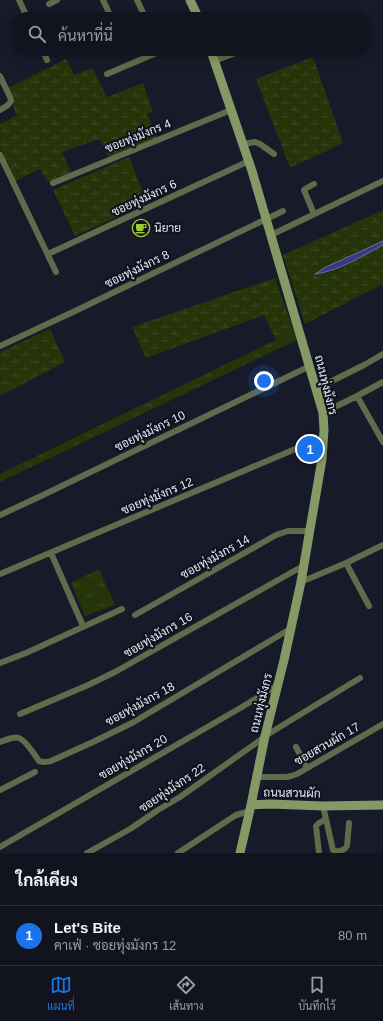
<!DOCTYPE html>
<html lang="th">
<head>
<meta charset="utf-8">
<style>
	:root { --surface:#11141e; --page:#1a1d27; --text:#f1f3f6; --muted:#9c9ea4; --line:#30333c; --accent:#1a73e8 }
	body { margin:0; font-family:Helvetica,Sarabun,sans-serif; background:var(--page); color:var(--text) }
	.you { position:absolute; left:264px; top:381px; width:14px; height:14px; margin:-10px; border:3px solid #fff; border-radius:50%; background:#1a73e8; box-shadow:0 0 0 6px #1a73e833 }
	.badge { display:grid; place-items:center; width:26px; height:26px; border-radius:50%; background:var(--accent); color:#fff; font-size:13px; font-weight:700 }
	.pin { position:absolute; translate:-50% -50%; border:2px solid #fff; box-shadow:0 1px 4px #0006 }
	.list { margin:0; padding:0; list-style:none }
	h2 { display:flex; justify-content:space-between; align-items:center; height:52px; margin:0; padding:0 16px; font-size:17px }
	h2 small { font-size:13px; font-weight:400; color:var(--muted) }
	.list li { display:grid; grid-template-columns:26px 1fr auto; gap:12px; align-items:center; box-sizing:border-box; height:60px; padding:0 16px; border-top:1px solid var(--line) }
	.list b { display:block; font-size:15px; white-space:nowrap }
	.list p { margin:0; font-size:13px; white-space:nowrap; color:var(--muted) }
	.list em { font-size:13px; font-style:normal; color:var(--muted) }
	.icon { flex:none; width:22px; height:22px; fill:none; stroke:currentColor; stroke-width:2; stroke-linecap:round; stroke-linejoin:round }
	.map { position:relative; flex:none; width:383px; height:853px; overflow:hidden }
	.search { position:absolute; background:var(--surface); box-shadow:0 2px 10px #0003; left:12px; right:12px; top:12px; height:44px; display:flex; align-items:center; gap:10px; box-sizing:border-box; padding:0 14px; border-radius:16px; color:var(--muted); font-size:15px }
	.sheet { height:112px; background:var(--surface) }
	nav { display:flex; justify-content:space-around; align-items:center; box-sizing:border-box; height:56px; border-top:1px solid var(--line); background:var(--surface); font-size:11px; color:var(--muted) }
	nav a { display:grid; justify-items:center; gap:2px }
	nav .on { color:var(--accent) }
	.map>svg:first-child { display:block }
	.grass { fill:url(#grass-tufts) }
	.wetland { fill:url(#wetland-marsh) }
	.water { fill:#353b7e; stroke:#6a6fa1 }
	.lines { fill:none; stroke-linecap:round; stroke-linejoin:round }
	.street { stroke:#5f6b4b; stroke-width:6 }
	.secondary { stroke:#859966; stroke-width:9 }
	.labels { text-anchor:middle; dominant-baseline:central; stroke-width:4; stroke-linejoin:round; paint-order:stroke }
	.street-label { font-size:12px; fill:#e5e8f2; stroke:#0e111e }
	.poi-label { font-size:12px; fill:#e5e8f2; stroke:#0e111e; text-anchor:start }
</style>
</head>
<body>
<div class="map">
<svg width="383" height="853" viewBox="0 0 383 853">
	<defs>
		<pattern id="grass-tufts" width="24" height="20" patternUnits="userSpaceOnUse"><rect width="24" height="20" fill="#26340a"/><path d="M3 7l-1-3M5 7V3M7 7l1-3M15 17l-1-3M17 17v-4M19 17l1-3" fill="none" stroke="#3b4822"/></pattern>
		<pattern id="wetland-marsh" width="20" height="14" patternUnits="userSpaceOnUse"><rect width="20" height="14" fill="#26340a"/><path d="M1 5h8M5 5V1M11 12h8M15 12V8" fill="none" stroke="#3b4822"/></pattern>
	</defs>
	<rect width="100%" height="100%" fill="#171a28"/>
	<!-- grass -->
	<path class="grass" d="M294,331L297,340L0,482V474Z
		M99,569L115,605L85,616L71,583Z"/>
	<!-- wetland -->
	<path class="wetland" d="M313,57L343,143L290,168L256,79Z
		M66,59L74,75L92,68L107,97L143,83L153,112L147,114L157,139L109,157L100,139L62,152L71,172L48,182L40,169L15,181L0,149V124L16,116L8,88Z
		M129,157L147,203L75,236L53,190Z
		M383,210V241L326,267L325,273L348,264L383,245V284L305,324L283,255Z
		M275,278L294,331L276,340L264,315L146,358L132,327Z
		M50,329L65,362L0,396V352Z"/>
	<!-- water -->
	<path class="water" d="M383,241V245C362,256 339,271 315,274L326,267Z"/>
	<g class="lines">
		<!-- street -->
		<path class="street" d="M19,0L27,17
			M103,0L111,17
			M137,0L145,17
			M49,4L57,0
			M43,51L47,60
			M71,52L73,51
			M214,61L241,51
			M107,74L161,51
			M0,76L10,97L11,101L8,105L0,110
			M243,144L255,142L260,144L274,154
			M0,155L56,272
			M53,183L231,110
			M314,184L305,189L304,190L314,214
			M271,235L383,181
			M48,254L249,161
			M0,346L73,312L283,211
			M316,389L364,365L383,354
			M357,396L383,442
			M323,413L357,396L383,382
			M0,515L41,496L310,366
			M51,553L83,626
			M346,563L369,606
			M0,574L300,447C309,444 314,444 323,448
			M301,582L346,563L383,545
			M135,615L276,535L288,531H309
			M0,663L26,653L122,609
			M20,714L86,686L115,672L303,566
			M0,742C6,740 14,736 19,738C25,740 35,755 39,761C43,763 46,762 51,761L93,742L132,723L290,629
			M296,747L307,768
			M256,777H287L291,776L297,774L383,724
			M0,790L35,772
			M323,806L333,850L334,851C339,852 345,850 347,846L349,823
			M0,847L242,707L278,685
			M87,853L130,829L158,810L180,797L259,741L265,736L360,678
			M178,853L236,815L250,811
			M319,853L316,826L319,823L326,819"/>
		<!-- secondary -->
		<path class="secondary" d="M190,0L198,17
			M211,51L252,171L316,389L323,413L324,430L322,459L301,582L284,660L265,736L251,805
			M240,853L251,805L270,804L323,806L383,805"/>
	</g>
	<!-- icons -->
	<defs>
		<symbol id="cafe-ring" viewBox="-11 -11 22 22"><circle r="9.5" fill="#0e111e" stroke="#9cca32" stroke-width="1.5"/><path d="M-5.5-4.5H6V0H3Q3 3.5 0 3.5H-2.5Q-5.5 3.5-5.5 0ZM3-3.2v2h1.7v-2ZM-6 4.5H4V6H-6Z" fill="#9cca32"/></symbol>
	</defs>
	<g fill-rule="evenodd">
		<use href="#cafe-ring" x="131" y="218" width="20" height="20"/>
	</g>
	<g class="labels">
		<!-- street labels -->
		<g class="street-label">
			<text transform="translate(138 136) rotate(-22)">ซอยทุ่งมังกร 4</text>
			<text transform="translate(144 198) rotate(-25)">ซอยทุ่งมังกร 6</text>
			<text transform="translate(137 269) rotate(-26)">ซอยทุ่งมังกร 8</text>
			<text transform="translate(326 385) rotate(76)">ถนนทุ่งมังกร</text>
			<text transform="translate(150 431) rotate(-26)">ซอยทุ่งมังกร 10</text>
			<text transform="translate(157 496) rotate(-23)">ซอยทุ่งมังกร 12</text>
			<text transform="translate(215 557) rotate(-29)">ซอยทุ่งมังกร 14</text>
			<text transform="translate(158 635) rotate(-30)">ซอยทุ่งมังกร 16</text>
			<text transform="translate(261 703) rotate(-76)">ถนนทุ่งมังกร</text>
			<text transform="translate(140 704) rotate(-29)">ซอยทุ่งมังกร 18</text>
			<text transform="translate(327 744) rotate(-30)">ซอยสวนผัก 17</text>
			<text transform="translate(133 757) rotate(-30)">ซอยทุ่งมังกร 20</text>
			<text transform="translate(172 788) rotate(-34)">ซอยทุ่งมังกร 22</text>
			<text transform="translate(292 793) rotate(1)">ถนนสวนผัก</text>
		</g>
		<!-- poi labels -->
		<g class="poi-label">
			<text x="154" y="228">นิยาย</text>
		</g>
	</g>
</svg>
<div class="you"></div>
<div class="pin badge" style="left:310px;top:449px">1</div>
<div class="search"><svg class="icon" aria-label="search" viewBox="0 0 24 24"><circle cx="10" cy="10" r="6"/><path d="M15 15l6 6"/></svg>ค้นหาที่นี่</div>
</div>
<section class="sheet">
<h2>ใกล้เคียง<small></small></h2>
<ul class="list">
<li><span class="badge">1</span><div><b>Let's Bite</b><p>คาเฟ่ · ซอยทุ่งมังกร 12</p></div><em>80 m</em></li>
</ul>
</section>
<nav>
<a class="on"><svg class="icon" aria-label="map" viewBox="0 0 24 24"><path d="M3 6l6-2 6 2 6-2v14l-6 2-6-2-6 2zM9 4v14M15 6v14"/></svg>แผนที่</a>
<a><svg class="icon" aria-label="directions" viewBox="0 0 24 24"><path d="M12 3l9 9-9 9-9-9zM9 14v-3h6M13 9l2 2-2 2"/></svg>เส้นทาง</a>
<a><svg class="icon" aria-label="saved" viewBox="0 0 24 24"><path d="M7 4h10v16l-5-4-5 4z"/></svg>บันทึกไว้</a>
</nav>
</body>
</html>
